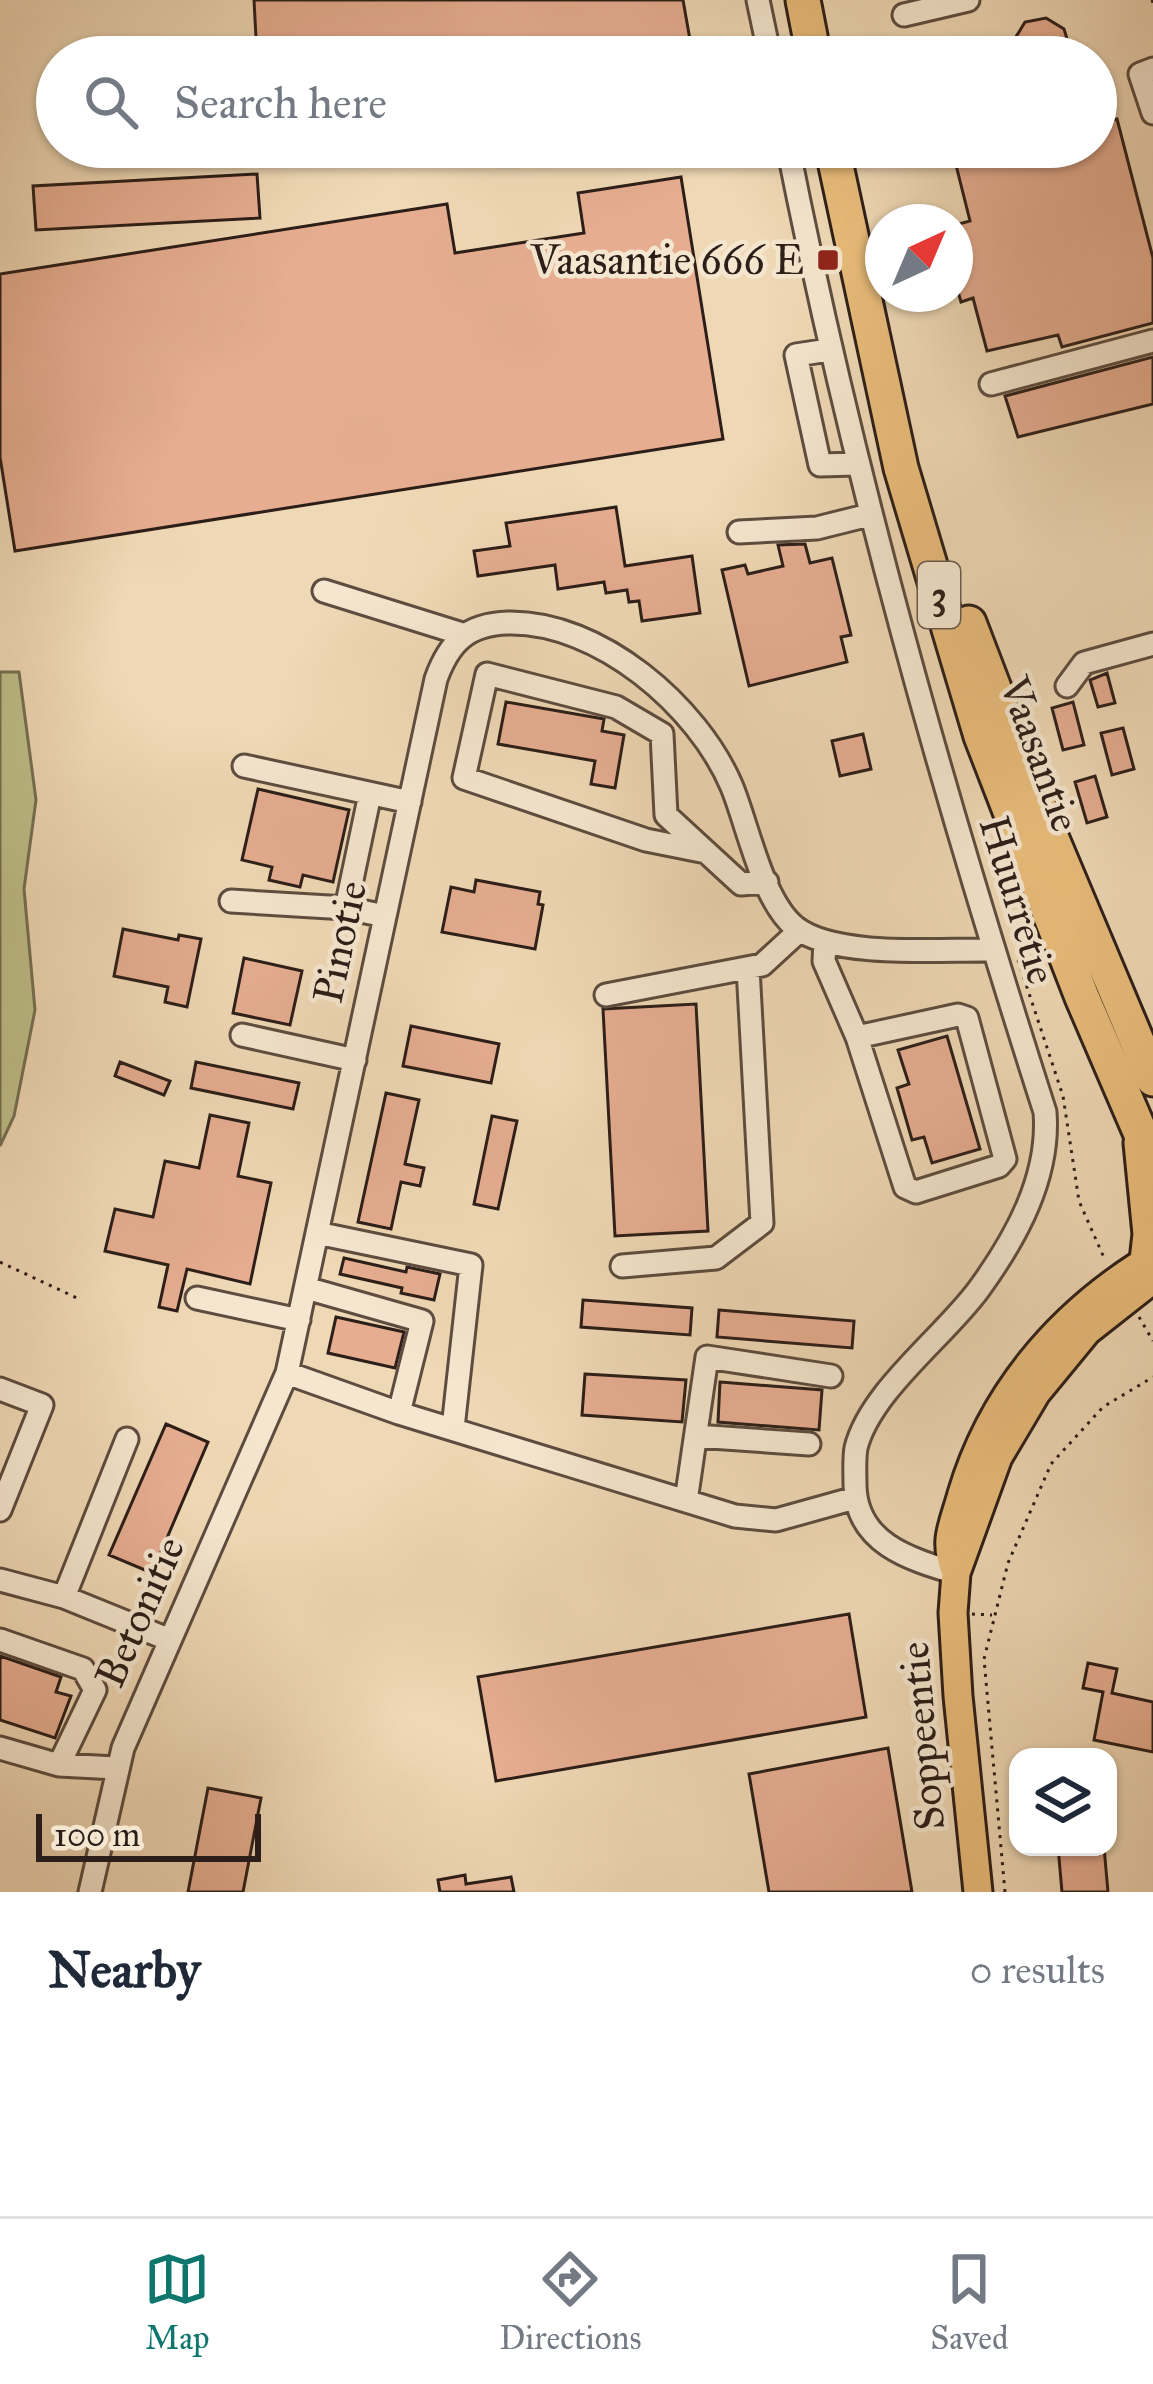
<!DOCTYPE html>
<html lang="en">
<head>
<meta charset="utf-8">
<style>
	:root { --surface:#fff; --page:#f2f2f3; --text:#1f2937; --muted:#747a83; --line:#e0e1e3; --accent:#0f766e }
	body { margin:0; font-family:"IM FELL Great Primer",serif; background:var(--page); color:var(--text) }
	.controls { position:absolute; right:36px; bottom:36px; display:grid; overflow:hidden; border-radius:24px; box-shadow:0 3px 9px #0004 }
	.controls button { width:108px; height:108px; display:grid; place-items:center; padding:0; border:0; border-bottom:3px solid var(--line); background:var(--surface); color:var(--text); font:60px sans-serif }
	.compass { position:absolute; left:865px; top:204px; width:108px; height:108px; border-radius:50%; background:var(--surface); box-shadow:0 3px 9px #0004; rotate:44deg }
	.scale { position:absolute; left:36px; bottom:30px; width:225px; box-sizing:border-box; padding-left:12px; border:6px solid #2c1e18; border-top:0; font-size:33px; line-height:42px; white-space:nowrap; color:#2c1e18; -webkit-text-stroke:9px #f5e6cf; paint-order:stroke }
	.list { margin:0; padding:0; list-style:none }
	h2 { display:flex; justify-content:space-between; align-items:center; height:156px; margin:0; padding:0 48px; font-size:51px }
	h2 small { font-size:39px; font-weight:400; color:var(--muted) }
	.icon { flex:none; width:66px; height:66px; fill:none; stroke:currentColor; stroke-width:2; stroke-linecap:round; stroke-linejoin:round }
	.map { position:relative; flex:none; width:1153px; height:1892px; overflow:hidden }
	.search { position:absolute; background:var(--surface); box-shadow:0 3px 9px #0004; left:36px; right:36px; top:36px; height:132px; display:flex; align-items:center; gap:30px; box-sizing:border-box; padding:0 42px; border-radius:66px; color:var(--muted); font-size:45px }
	.sheet { height:324px; background:var(--surface) }
	nav { display:flex; justify-content:space-around; align-items:center; box-sizing:border-box; height:168px; border-top:3px solid var(--line); background:var(--surface); font-size:33px; color:var(--muted) }
	nav a { display:grid; justify-items:center; gap:6px }
	nav .on { color:var(--accent) }
	.map>svg:first-child { display:block }
	.green { fill:#bebe8a; stroke:#756e51; stroke-width:3 }
	.building { fill:#e6ad91; stroke:#2c1e18; stroke-width:3 }
	.lines { fill:none; stroke-linecap:round; stroke-linejoin:round }
	.minor-casing { stroke:#5d4c3f; stroke-width:27 }
	.major-casing { stroke:#2c1e18; stroke-width:33 }
	.highway-casing { stroke:#2c1e18; stroke-width:39 }
	.path { stroke:#2c1e18; stroke-width:3; stroke-dasharray:3 6; stroke-linecap:butt }
	.minor { stroke:#f5e6cf; stroke-width:21 }
	.major { stroke:#e8bc7a; stroke-width:27 }
	.highway { stroke:#e8bc7a; stroke-width:33 }
	.poi-dot { fill:#8f2418; stroke:#f5e6cf; stroke-width:4.5 }
	.labels { text-anchor:middle; dominant-baseline:central; stroke-width:9; stroke-linejoin:round; paint-order:stroke }
	.shield { fill:#f5e6cf; stroke:#685a4f; stroke-width:3 }
	.shield-label { font-size:39px; font-weight:bold; fill:#2c1e18 }
	.poi-label { font-size:42px; fill:#2c1e18; stroke:#f5e6cf; text-anchor:end }
	.street-label { font-size:42px; fill:#2c1e18; stroke:#f5e6cf }
</style>
</head>
<body>
<div class="map">
<svg width="1153" height="1892" viewBox="0 0 1153 1892">
	<rect width="100%" height="100%" fill="#efd8b5"/>
	<filter id="stains"><feTurbulence type="fractalNoise" baseFrequency=".00167" numOctaves="4"/><feColorMatrix values="0 0 0 0 .2 0 0 0 0 .09 0 0 0 0 .02 0 0 0 .5 -.17"/></filter>
	<radialGradient id="worn" r=".72"><stop offset=".6" stop-color="#630" stop-opacity="0"/><stop offset="1" stop-color="#630" stop-opacity=".3"/></radialGradient>
	<!-- green -->
	<path class="green" d="M0,672H19L36,800L24,889L35,1010L14,1116L0,1146Z"/>
	<!-- building -->
	<path class="building" d="M254,0H683L693,57H257Z
		M1046,18L1064,29L1070,49L1067,57H1015L1011,45L1025,22Z
		M1117,119L1153,258V323L1062,347L1058,335L987,351L973,298L961,302L955,281V257L964,255L955,225L970,221L955,161L969,155L966,147H1096V124Z
		M257,174L260,218L36,230L33,186Z
		M681,177L723,439L15,551L0,457V274L447,204L455,253L584,233L578,193Z
		M1153,357V404L1018,437L1005,396Z
		M616,507L625,566L692,556L700,613L642,621L639,601L629,602L627,590L606,593L604,582L558,589L555,565L478,576L474,551L510,546L506,523Z
		M805,544L810,563L832,558L851,635L841,637L847,662L749,686L722,570L745,565L748,574L783,566L778,545Z
		M1107,673L1115,703L1098,707L1090,680Z
		M506,702L604,719L602,731L624,735L615,788L591,784L595,761L498,744Z
		M1073,702L1084,745L1063,750L1052,708Z
		M1123,728L1134,769L1112,775L1101,733Z
		M863,734L871,769L840,776L832,741Z
		M1095,776L1107,817L1087,823L1075,782Z
		M258,789L349,810L333,882L303,875L300,887L269,880L272,867L242,860Z
		M476,880L540,892L538,904L543,905L535,949L442,932L451,887L474,892Z
		M123,929L178,940L179,935L201,939L187,1007L165,1002L168,987L114,976Z
		M244,958L302,971L290,1025L233,1013Z
		M696,1004L708,1231L615,1236L603,1009Z
		M411,1026L499,1044L491,1083L403,1066Z
		M947,1036L980,1149L932,1163L924,1137L912,1140L897,1088L909,1084L898,1050Z
		M120,1062L170,1081L164,1095L115,1076Z
		M196,1062L299,1083L293,1109L191,1088Z
		M386,1093L419,1100L405,1164L424,1168L420,1186L401,1182L391,1229L358,1222Z
		M210,1115L249,1123L238,1176L271,1183L250,1284L187,1269L177,1311L159,1307L168,1265L105,1251L115,1209L153,1217L165,1161L199,1168Z
		M492,1116L517,1121L498,1209L474,1204Z
		M344,1258L406,1272L407,1267L440,1274L434,1300L401,1293L402,1288L340,1274Z
		M583,1300L692,1308L690,1335L581,1327Z
		M719,1310L854,1321L852,1348L717,1337Z
		M336,1317L404,1332L395,1368L328,1353Z
		M585,1374L686,1380L682,1422L582,1415Z
		M720,1382L822,1390L819,1430L718,1422Z
		M166,1424L208,1442L152,1573L109,1555Z
		M849,1614L866,1717L496,1781L478,1677Z
		M0,1656L61,1677L56,1692L71,1696L55,1738L0,1720Z
		M1088,1663L1117,1669L1112,1693L1153,1702V1752L1094,1740L1103,1692L1083,1688Z
		M888,1748L912,1892H769L749,1774Z
		M208,1788L261,1798L243,1892H188Z
		M1058,1847H1104L1108,1892H1062Z
		M465,1875L466,1884L511,1877L514,1892H440L438,1880Z"/>
	<g class="lines">
		<defs>
			<path id="minor" d="M758,0L770,57
				M904,15L968,0
				M1153,69L1140,74L1153,113
				M788,147C853,475 943,794 1045,1112C1050,1177 1016,1238 979,1289C945,1336 870,1391 856,1448C854,1459 855,1473 855,1485C856,1543 909,1559 956,1573
				M829,350L796,355L820,465L857,464
				M991,384L1153,341
				M739,532L817,528L869,515
				M324,591L462,634
				M1067,686L1084,663L1153,644
				M244,766L410,802
				M370,794L346,908L385,916
				M706,852L646,840L464,778L487,674L616,707L662,734L666,815L741,884L767,882
				M231,901L346,908
				M825,941L824,961L857,1037L905,1187L916,1192L999,1166L1005,1159L967,1018L958,1015L857,1037
				M606,995L762,965L799,931
				M242,1035L355,1060
				M317,1233L471,1265L453,1428
				M622,1266L716,1258L762,1223L748,968
				M306,1288L422,1321L399,1413
				M197,1298L299,1320
				M0,1389L42,1405L0,1510
				M696,1436L809,1444
				M855,1498L776,1520L735,1516L399,1413L287,1373L436,679C449,643 467,624 508,623C599,621 698,706 732,787C748,826 762,900 795,927C836,959 940,949 992,950
				M686,1501L707,1357L831,1376
				M0,1580L64,1597L170,1640
				M64,1597L127,1439
				M0,1640L83,1669L95,1690L59,1765
				M0,1748L59,1765L116,1768
				M90,1892L123,1748L287,1373"/>
			<path id="major" d="M956,1573C943,1540 953,1527 962,1494C991,1396 1056,1319 1140,1265
				M978,1892L958,1696L953,1613L956,1573L998,1457L1036,1393L1087,1331L1153,1279"/>
			<path id="highway" d="M803,0L814,57
				M832,147L901,468L981,736L1082,997L1153,1162
				M969,623L1049,832L1153,1079
				M1141,1143L1150,1234L1147,1261"/>
		</defs>
		<!-- minor casing -->
		<use href="#minor" class="minor-casing"/>
		<!-- major casing -->
		<use href="#major" class="major-casing"/>
		<!-- highway casing -->
		<use href="#highway" class="highway-casing"/>
		<!-- path -->
		<path class="path" d="M1152,0L1153,3
			M1018,960L1063,1096L1079,1201L1105,1260
			M0,1262L77,1298
			M1139,1317L1153,1341
			M972,1614L992,1615
			M1005,1892L984,1659L1008,1563L1051,1464L1103,1407L1153,1377"/>
		<!-- minor -->
		<use href="#minor" class="minor"/>
		<!-- major -->
		<use href="#major" class="major"/>
		<!-- highway -->
		<use href="#highway" class="highway"/>
	</g>
	<!-- markers -->
	<rect class="poi-dot" x="816" y="248" width="24" height="24" rx="6"/>
	<g class="labels">
		<!-- shield labels -->
		<rect class="shield" x="918" y="562" width="42" height="66" rx="9"/>
		<g class="shield-label">
			<text x="939" y="595">3</text>
		</g>
		<!-- poi labels -->
		<g class="poi-label">
			<text x="804" y="260">Vaasantie 666 E</text>
		</g>
		<!-- street labels -->
		<g class="street-label">
			<text transform="translate(1040 754) rotate(70)">Vaasantie</text>
			<text transform="translate(1018 900) rotate(73)">Huurretie</text>
			<text transform="translate(340 942) rotate(-78)">Pinotie</text>
			<text transform="translate(140 1612) rotate(-66)">Betonitie</text>
			<text transform="translate(922 1736) rotate(-95)">Soppeentie</text>
		</g>
	</g>
	<rect width="100%" height="100%" filter="url(#stains)"/>
	<rect width="100%" height="100%" fill="url(#worn)"/>
</svg>
<div class="controls">
<button><svg class="icon" aria-label="layers" viewBox="0 0 24 24"><path d="M12 4l9 5-9 5-9-5zM3 14l9 5 9-5"/></svg></button>
</div>
<svg class="compass" viewBox="-18 -18 36 36"><path d="M0-13l5 13h-10z" fill="#e53935"/><path d="M0 13l5-13h-10z" fill="#747a83"/></svg>
<div class="scale">100 m</div>
<div class="search"><svg class="icon" aria-label="search" viewBox="0 0 24 24"><circle cx="10" cy="10" r="6"/><path d="M15 15l6 6"/></svg>Search here</div>
</div>
<section class="sheet">
<h2>Nearby<small>0 results</small></h2>
<ul class="list">
</ul>
</section>
<nav>
<a class="on"><svg class="icon" aria-label="map" viewBox="0 0 24 24"><path d="M3 6l6-2 6 2 6-2v14l-6 2-6-2-6 2zM9 4v14M15 6v14"/></svg>Map</a>
<a><svg class="icon" aria-label="directions" viewBox="0 0 24 24"><path d="M12 3l9 9-9 9-9-9zM9 14v-3h6M13 9l2 2-2 2"/></svg>Directions</a>
<a><svg class="icon" aria-label="saved" viewBox="0 0 24 24"><path d="M7 4h10v16l-5-4-5 4z"/></svg>Saved</a>
</nav>
</body>
</html>
